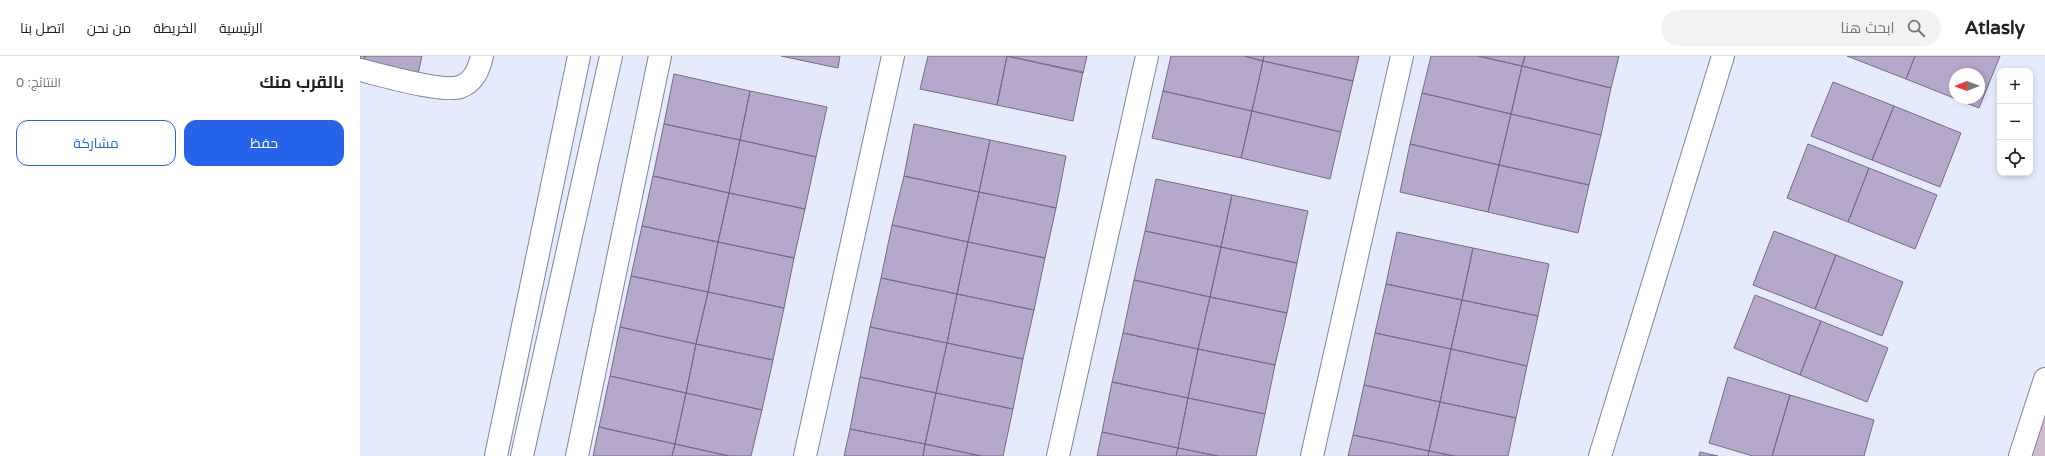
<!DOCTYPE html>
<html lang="ar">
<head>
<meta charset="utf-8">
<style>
	:root { --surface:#fff; --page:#f2f2f2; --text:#222; --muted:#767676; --line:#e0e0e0; --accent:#2563eb }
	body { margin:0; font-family:"Varela Round",Cairo,sans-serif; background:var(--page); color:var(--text); direction:rtl }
	.controls { position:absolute; right:12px; top:12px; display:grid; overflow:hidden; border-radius:8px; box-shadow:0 2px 6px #0003 }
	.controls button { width:36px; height:36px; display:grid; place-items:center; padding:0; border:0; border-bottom:1px solid var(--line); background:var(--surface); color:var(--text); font:20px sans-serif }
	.compass { position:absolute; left:1589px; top:12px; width:36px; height:36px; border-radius:50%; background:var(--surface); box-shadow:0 2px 6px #0003; rotate:269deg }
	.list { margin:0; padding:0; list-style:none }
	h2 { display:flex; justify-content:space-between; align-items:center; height:52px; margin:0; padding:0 16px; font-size:17px }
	h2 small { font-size:13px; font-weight:400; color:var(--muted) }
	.actions { display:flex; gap:8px; padding:12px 16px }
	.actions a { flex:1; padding:9px 0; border:1px solid var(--accent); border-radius:12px; text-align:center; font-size:14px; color:var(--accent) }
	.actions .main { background:var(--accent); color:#fff }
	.icon { flex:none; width:22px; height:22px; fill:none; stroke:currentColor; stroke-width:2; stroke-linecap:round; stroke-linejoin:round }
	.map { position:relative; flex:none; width:1685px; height:400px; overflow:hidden; direction:ltr }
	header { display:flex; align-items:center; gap:24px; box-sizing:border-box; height:56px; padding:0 20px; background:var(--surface); border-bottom:1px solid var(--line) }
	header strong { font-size:19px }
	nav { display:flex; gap:22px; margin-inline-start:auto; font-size:14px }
	.search { width:280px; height:36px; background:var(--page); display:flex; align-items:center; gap:10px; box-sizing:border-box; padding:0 14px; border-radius:22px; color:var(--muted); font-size:15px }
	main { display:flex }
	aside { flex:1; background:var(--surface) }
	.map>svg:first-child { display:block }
	.green { fill:#d0bbcc }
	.building { fill:#b5a8cb; stroke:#756b86; fill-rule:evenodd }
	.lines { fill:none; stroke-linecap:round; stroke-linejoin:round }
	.minor-casing { stroke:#7d85a1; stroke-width:24 }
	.minor { stroke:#fff; stroke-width:22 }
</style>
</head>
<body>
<header>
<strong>Atlasly</strong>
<div class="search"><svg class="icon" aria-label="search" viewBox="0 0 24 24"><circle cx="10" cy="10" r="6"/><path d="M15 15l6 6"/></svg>ابحث هنا</div>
<nav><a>الرئيسية</a><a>الخريطة</a><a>من نحن</a><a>اتصل بنا</a></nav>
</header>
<main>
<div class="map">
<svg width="1685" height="400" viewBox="0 0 1685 400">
	<rect width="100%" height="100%" fill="#e5ebfd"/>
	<!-- green -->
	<path class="green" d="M1685,347V400H1668Z"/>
	<!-- building -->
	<path class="building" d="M0,0H5L4,6L0,5Z
		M5,0H62L58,18L4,6Z
		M421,0H480L478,12Z
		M568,0H647L637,49L560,33Z
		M647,0L723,16L713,65L637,49Z
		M647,0H727L723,17Z
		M811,0H884L903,5L892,55L803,35Z
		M884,0H904L903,5Z
		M904,0H999L993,25L903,5Z
		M1071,0H1118L1162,10L1151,58L1062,37Z
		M1118,0H1165L1162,10Z
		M1165,0H1259L1251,32L1162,10Z
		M1487,0H1555L1546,23Z
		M1555,0H1640L1619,52L1546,23ZM1595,18H1619V42H1595Z
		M903,5L993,25L981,76L892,55Z
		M1162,10L1251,32L1241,79L1151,58Z
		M314,18L390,35L380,84L304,68Z
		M1473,26L1534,50L1512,104L1451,80Z
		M390,35L467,51L456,101L380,84Z
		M803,35L892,55L881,102L792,82Z
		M1062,37L1151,58L1139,109L1050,88Z
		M1534,50L1601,77L1580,131L1512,104Z
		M892,55L981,76L970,123L881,102Z
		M1151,58L1241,79L1229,129L1139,109Z
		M304,68L380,84L369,137L293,120Z
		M554,68L630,84L619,136L544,120Z
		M380,84L456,101L445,153L369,137Z
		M630,84L706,100L696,152L619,136Z
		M1050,88L1139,109L1128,156L1040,136Z
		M1448,88L1509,112L1488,166L1427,142Z
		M1139,109L1229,129L1218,177L1128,156Z
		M1509,112L1577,139L1555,193L1488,166Z
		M293,120L369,137L358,186L282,170Z
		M544,120L619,136L608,186L532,169Z
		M796,123L872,139L861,191L785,175Z
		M619,136L696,152L685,202L608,186Z
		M369,137L445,153L434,202L358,186Z
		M872,139L948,155L937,207L861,191Z
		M532,169L608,186L597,238L521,222Z
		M282,170L358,186L348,236L271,220Z
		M785,175L861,191L850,241L774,224Z
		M1414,175L1476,199L1455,253L1393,229Z
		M1037,176L1113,192L1102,244L1026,228Z
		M358,186L434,202L424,252L348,236Z
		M608,186L685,202L674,254L597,238Z
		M861,191L937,207L927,257L850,241Z
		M1113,192L1189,208L1178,260L1102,244Z
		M1476,199L1543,226L1522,280L1455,253Z
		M271,220L348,236L336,288L260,271Z
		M521,222L597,238L587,287L510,271Z
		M774,224L850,241L838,293L763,277Z
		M1026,228L1102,244L1091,293L1015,277Z
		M348,236L424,252L413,304L336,288Z
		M597,238L674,254L663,303L587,287Z
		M1395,239L1461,265L1440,319L1374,292Z
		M850,241L927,257L915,309L838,293Z
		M1102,244L1178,260L1167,310L1091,293Z
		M1461,265L1528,292L1507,346L1440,319Z
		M260,271L336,288L326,337L250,320Z
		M510,271L587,287L576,337L500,321Z
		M763,277L838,293L828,342L752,326Z
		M1015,277L1091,293L1080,346L1004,329Z
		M587,287L663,303L653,353L576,337Z
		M336,288L413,304L402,354L326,337Z
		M838,293L915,309L905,358L828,342Z
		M1091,293L1167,310L1156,362L1080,346Z
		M250,320L326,337L315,388L239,371Z
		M500,321L576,337L565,388L490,373Z
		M1368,321L1430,339L1412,400H1393L1349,387Z
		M752,326L828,342L818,392L742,376Z
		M1004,329L1080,346L1069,395L993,379Z
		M326,337L402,354L391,400H369L315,388Z
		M576,337L653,353L643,400H621L565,388Z
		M1430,339L1514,364L1504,400H1412Z
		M828,342L905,358L896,400H858L818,392Z
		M1080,346L1156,362L1148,400H1094L1069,395Z
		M239,371L315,388L312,400H233Z
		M490,373L565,388L563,400H484Z
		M742,376L818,392L816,400H737Z
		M993,379L1069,395L1068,400H988Z
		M315,388L369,400H312Z
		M565,388L621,400H563Z
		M818,392L858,400H816Z
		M1069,395L1094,400H1068Z
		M1340,396L1358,400H1339Z"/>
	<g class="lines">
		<defs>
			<path id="minor" d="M0,14C21,19 82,37 100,31C114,26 119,13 122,0
				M136,400L219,0
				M162,400L251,0
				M217,400L300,0
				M445,400L533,0
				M698,400L787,0
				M952,400L1042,0
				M1240,400L1363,0
				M1660,400L1685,323"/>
		</defs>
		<!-- minor casing -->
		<use href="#minor" class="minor-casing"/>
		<!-- minor -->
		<use href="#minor" class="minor"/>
	</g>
</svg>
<div class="controls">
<button>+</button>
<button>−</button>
<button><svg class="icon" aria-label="locate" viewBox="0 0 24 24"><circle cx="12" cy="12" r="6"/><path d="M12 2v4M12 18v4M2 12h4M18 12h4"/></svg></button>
</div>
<svg class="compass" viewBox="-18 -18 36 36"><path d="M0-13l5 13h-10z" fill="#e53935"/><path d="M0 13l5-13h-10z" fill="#767676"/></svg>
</div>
<aside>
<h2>بالقرب منك<small>النتائج: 0</small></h2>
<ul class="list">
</ul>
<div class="actions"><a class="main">حفظ</a><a>مشاركة</a></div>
</aside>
</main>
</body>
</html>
